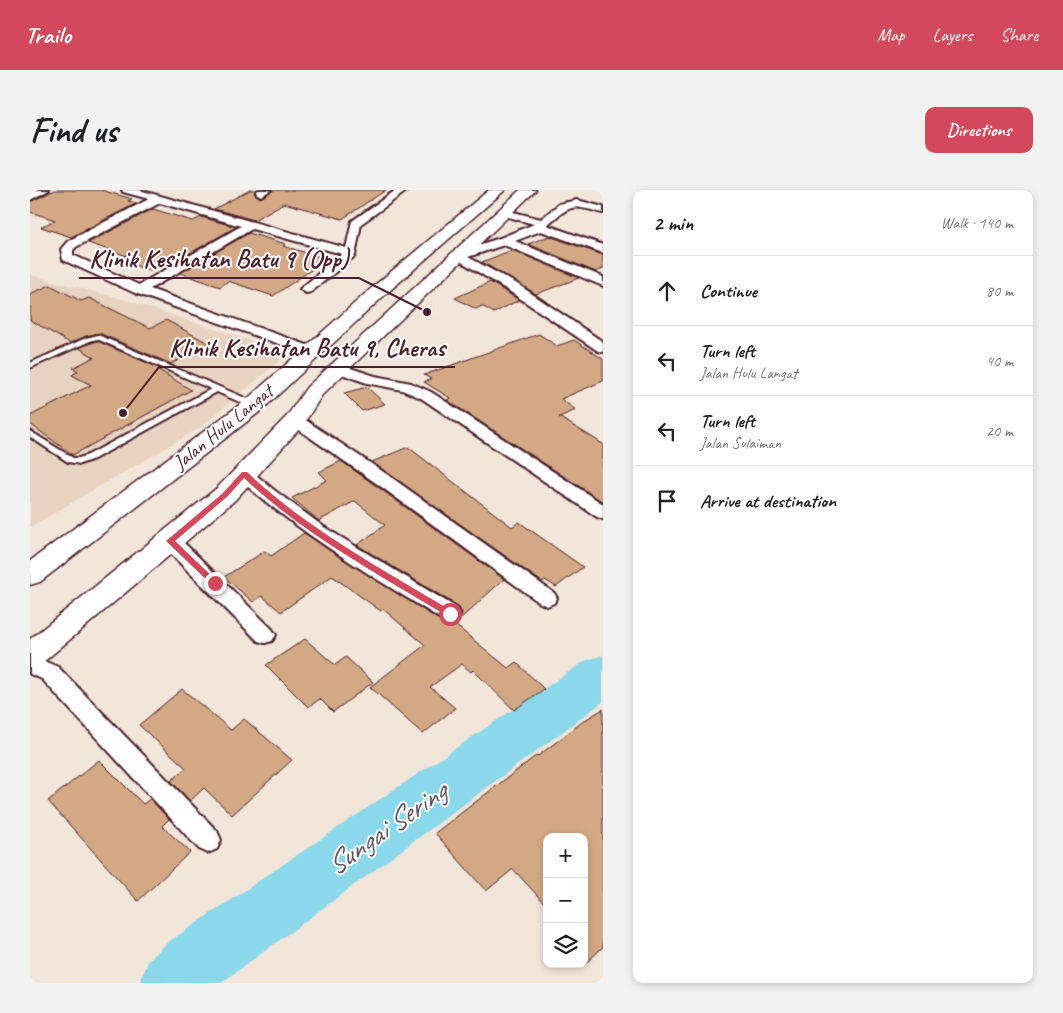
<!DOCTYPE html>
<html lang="en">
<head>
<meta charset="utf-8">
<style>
	:root { --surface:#fff; --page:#f2f2f2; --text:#202124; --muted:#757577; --line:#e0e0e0; --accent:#d1495b }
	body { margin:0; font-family:Caveat,sans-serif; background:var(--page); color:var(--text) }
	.controls { position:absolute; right:15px; bottom:15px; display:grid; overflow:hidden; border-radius:10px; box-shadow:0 2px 8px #0003 }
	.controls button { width:45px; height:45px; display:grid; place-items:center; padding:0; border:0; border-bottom:1px solid var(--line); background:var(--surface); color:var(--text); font:25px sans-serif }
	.stop { position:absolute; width:15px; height:15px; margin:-11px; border:4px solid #d1495b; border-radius:50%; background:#fff }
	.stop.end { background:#d1495b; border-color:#fff; box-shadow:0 1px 5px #0008 }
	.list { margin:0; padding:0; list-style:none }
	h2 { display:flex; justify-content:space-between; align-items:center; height:65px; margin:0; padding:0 20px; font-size:21px }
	h2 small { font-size:16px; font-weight:400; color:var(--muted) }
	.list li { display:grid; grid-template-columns:32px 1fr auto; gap:15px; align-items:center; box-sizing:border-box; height:70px; padding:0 20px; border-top:1px solid var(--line) }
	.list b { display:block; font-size:19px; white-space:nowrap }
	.list p { margin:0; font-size:16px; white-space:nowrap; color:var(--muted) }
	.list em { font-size:16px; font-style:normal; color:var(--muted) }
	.icon { flex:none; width:28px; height:28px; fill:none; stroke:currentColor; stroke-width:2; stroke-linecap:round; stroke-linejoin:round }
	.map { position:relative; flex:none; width:573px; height:793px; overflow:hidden; border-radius:10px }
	header { display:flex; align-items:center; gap:30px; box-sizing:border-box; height:70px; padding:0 25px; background:var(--accent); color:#fff }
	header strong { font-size:24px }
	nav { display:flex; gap:28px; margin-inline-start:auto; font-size:18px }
	.intro { display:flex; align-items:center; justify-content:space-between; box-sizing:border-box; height:120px; padding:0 30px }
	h1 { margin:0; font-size:35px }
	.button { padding:12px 22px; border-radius:10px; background:var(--accent); color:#fff; font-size:18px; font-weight:700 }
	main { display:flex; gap:30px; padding:0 30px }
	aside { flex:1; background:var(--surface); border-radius:10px; box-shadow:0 2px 8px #0003 }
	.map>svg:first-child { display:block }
	.built { fill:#e8d3c0 }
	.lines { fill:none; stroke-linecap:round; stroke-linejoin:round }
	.river { fill:#8ad8e9; fill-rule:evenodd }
	.building { fill:#d2a984; stroke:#4a1f2b }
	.lane-casing { stroke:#4a1f2b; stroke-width:4 }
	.street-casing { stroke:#4a1f2b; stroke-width:4 }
	.secondary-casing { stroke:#4a1f2b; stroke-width:3 }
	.lane { fill:#fff; fill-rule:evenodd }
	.street { fill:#fff; fill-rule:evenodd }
	.secondary { fill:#fff; fill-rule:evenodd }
	.route { fill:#d1495b }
	.labels { text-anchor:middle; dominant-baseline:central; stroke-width:4; stroke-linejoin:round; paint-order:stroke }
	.far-street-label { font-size:20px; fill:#4a1f2b; stroke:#fff }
	.near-water-label { font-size:30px; font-style:italic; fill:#5d5664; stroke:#fff }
	.leader { fill:none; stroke:#4a1f2b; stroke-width:2 }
	.callout-dot { fill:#4a1f2b; stroke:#fff; stroke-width:2 }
	.callout-label { font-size:25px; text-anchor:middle; font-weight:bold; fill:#4a1f2b; stroke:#fff; stroke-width:4; stroke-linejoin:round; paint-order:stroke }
</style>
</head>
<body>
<header>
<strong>Trailo</strong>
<nav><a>Map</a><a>Layers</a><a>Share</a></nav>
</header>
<div class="intro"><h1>Find us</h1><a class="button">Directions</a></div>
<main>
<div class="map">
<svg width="573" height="793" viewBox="0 0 573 793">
	<rect width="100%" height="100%" fill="#f2e5da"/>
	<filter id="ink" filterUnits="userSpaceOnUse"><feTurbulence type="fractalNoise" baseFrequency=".02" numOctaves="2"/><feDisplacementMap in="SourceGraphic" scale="10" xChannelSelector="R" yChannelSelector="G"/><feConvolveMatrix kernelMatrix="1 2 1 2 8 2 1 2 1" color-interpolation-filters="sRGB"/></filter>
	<g filter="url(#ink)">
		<!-- built -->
		<path class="built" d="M0,85L93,109L259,163L168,239L0,337Z"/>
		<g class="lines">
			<!-- river -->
			<path class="river" d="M573,465V512L191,793H109L119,770L137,753L555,471Z"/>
		</g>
		<!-- building -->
		<path class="building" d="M25,0H71L102,9L98,11L107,13L41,47L11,37L25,30L0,22V12Z
			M220,0H226L224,3L230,8L243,0H356L312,29L254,13L224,30L184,19Z
			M123,19L163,31L171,27L206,37L134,78L129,76L120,81L89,70L97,66L58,53Z
			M219,43L256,54L253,56L297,69L243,106L198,91L190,97L150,83Z
			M519,46L573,65V79L566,82L498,54Z
			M482,60L549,88L506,104L452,72Z
			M460,92L489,110L464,123L452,116L446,119L425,108Z
			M20,95L51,111L59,108L120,138L136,130L180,154L141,174L69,143L56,146L40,153L0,130V104Z
			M509,144L527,156L544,150L573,169V191L531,209L546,220L529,227L573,254V312L417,210L420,208L394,192L401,189L394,185Z
			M67,151L131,179L129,180L161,200L43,265L0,234V226L61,195L42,185L48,181L43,178L64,167L49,158Z
			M337,197L355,214L332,221L314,203Z
			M378,257L482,337L489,332L553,377L526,397L515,390L512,392L342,272Z
			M311,271L345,295L474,389L429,430L432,423L428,416L327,355L355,335L325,311L289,331L262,308L297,290L289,282Z
			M274,343L412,432L419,434L427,432L424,434L478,478L486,472L514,499L484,520L443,480L441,482L432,474L400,497L425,518L393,544L340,497L395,455L353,419L351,421L302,386L251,422L232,406L223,412L194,387L235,361L241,366Z
			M275,449L305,475L316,467L343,492L303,522L290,509L278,517L236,475Z
			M152,499L201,540L214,529L262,570L202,625L174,598L160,611L141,591L156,578L109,535Z
			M573,519V757L554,775V647H517V716L483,679L456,701L405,643L507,565L508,566L555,530Z
			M69,570L113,614L120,609L139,629L132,636L160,662L108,711L18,611Z"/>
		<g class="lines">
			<defs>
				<path id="lane" d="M68,145L227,213L228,215L227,217H221L187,202L64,269L50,274L38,272L0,247V241L43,268H49L58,265L181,199L67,149L60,151L0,178V173L56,148Z"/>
				<path id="street" d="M6,0H19L0,10V3Z
					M92,0H109L316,58L322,31L366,0H378L331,34L325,66L281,102L276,103L270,99L312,64L222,39L120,99L288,159L290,162L288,165L283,166L105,103L33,70L31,59L38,51L119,9L93,2ZM130,13L211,36L109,95L43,65V60L46,57Z
					M241,0L231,6L226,3L228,0Z
					M547,10L573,17V23C541,15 543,13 517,35L573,55V63L511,41L485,51L573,87V96L474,55L438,67L489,95L573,152V162L568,161L479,101L422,66L424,63L470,48L504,34L471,25L469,23L471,21L475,20L511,29L529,14Z
					M308,174L345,186L381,193L401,202L573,314V329L567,327L391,208L372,200L337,193L303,181L301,178L303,175Z
					M265,225L271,227L358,285L524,403L527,408L524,413L517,416L510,413L346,293L259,233L257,230L259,227Z
					M214,278L220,280L244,300L294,337L427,418L430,424L427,430L420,432L413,430C342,386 270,344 208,288L205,284L208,280Z
					M140,344L147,346L242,439L246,445L242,451L235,453L228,451L133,356L131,351L133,346Z
					M0,465L28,477L187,641L191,650L187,659L178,663L169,659L12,489L0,484Z"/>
				<path id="secondary" d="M459,0H475L357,103L232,220L10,392L0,395V371L216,210L345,95Z
					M490,0H506L292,205L273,235L205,310L11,474L0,478V449L187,298L257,226L277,197Z"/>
			</defs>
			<!-- lane casing -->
			<use href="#lane" class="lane-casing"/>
			<!-- street casing -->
			<use href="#street" class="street-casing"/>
			<!-- secondary casing -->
			<use href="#secondary" class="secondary-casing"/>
			<!-- lane -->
			<use href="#lane" class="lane"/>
			<!-- street -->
			<use href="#street" class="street"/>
			<!-- secondary -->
			<use href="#secondary" class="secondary"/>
		</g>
	</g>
	<!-- route -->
	<path class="route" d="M212,282H217C276,339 353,379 423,422V426H417C348,384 273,344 214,288L198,306L145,351L189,393L188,395H182L136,351L193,303Z"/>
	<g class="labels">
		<!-- far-street labels -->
		<g class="far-street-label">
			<text transform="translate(193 237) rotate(-39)">Jalan Hulu Langat</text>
		</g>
		<!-- near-water labels -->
		<g class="near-water-label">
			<text transform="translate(356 638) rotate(-35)">Sungai Sering</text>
		</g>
	</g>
	<!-- callouts -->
	<path class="leader" d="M397 122L329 88H49M93 223L129 177H425"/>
	<g class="callout-dot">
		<circle cx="397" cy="122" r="5"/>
		<circle cx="93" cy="223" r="5"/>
	</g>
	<g class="callout-label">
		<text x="189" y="77">Klinik Kesihatan Batu 9 (Opp)</text>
		<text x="277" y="166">Klinik Kesihatan Batu 9, Cheras</text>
	</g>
</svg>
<div class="controls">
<button>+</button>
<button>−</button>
<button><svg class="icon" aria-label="layers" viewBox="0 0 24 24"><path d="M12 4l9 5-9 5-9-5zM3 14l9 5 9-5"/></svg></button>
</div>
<div class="stop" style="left:420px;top:424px"></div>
<div class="stop end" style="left:185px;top:393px"></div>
</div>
<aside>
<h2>2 min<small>Walk · 140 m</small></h2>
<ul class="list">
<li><svg class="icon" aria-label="ahead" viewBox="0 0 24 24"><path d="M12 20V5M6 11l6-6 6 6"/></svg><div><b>Continue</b></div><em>80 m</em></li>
<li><svg class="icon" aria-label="left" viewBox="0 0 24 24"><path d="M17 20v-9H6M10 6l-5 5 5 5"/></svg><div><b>Turn left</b><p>Jalan Hulu Langat</p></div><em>40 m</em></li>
<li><svg class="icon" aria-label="left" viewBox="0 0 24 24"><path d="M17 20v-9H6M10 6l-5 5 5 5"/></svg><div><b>Turn left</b><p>Jalan Sulaiman</p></div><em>20 m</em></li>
<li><svg class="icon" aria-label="arrive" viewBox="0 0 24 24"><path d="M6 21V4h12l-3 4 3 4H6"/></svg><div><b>Arrive at destination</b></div></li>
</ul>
</aside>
</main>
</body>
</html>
